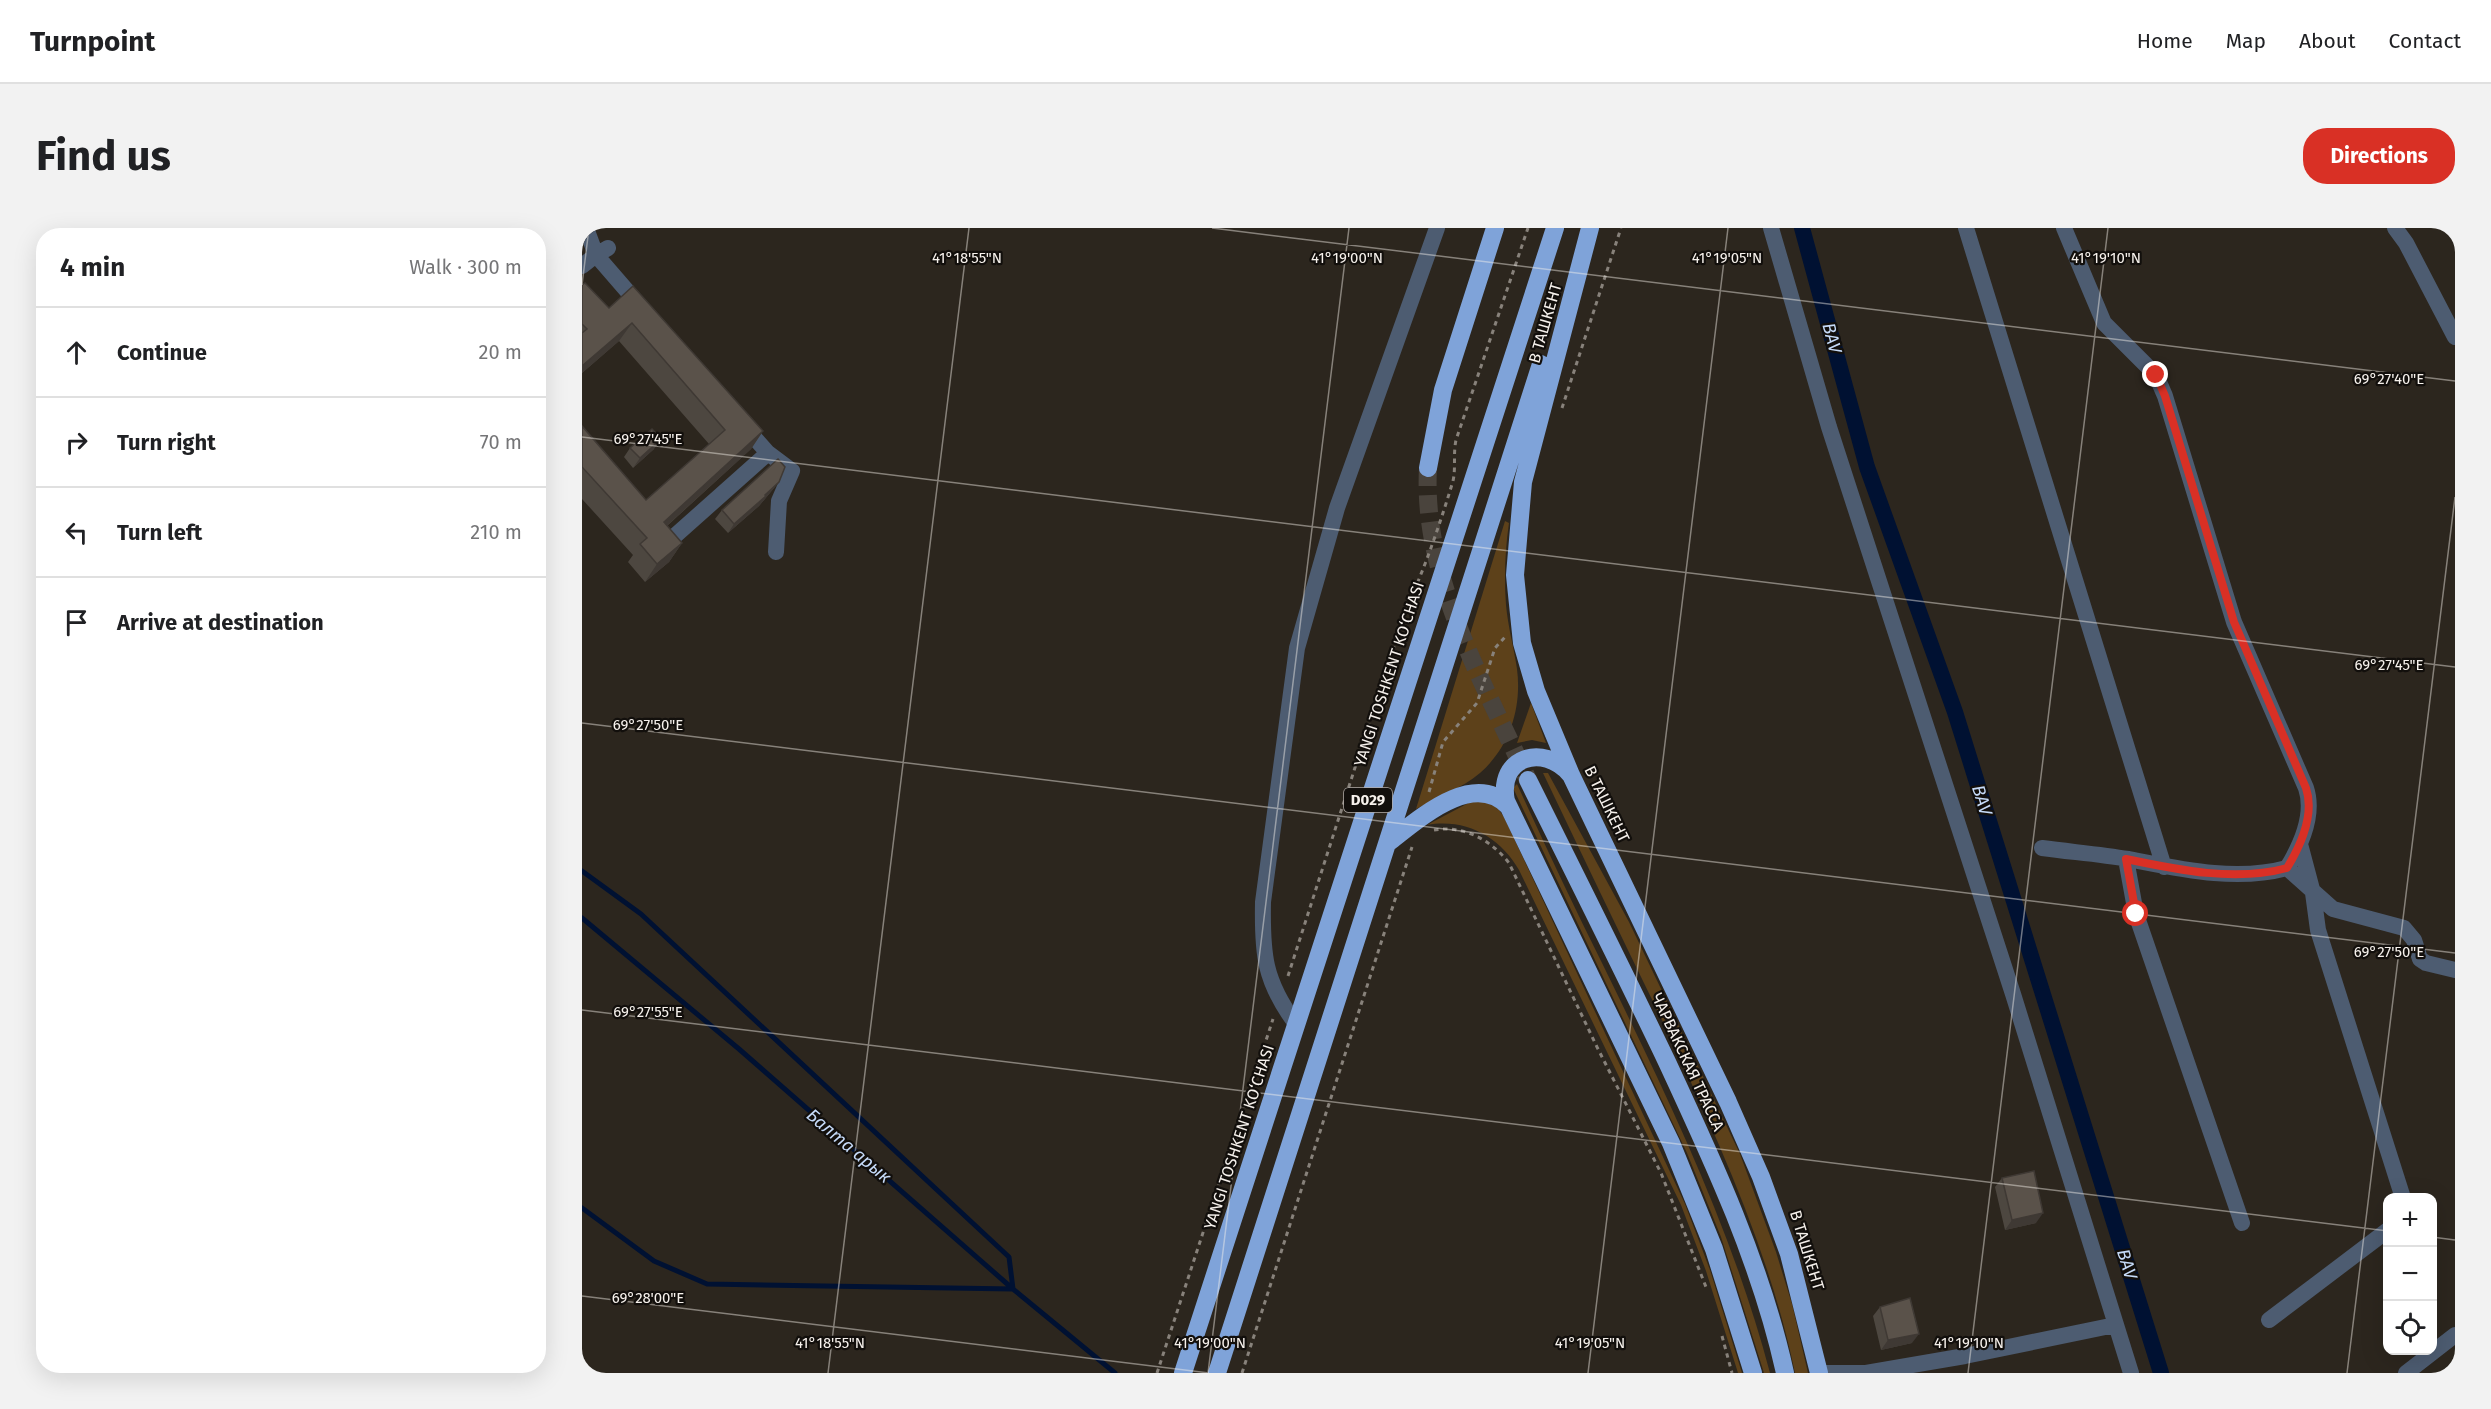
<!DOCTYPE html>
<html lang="en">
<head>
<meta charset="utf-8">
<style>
	:root { --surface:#fff; --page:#f2f2f2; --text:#202124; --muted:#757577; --line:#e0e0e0; --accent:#d93025 }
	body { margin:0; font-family:"Fira Sans",sans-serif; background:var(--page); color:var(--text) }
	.controls { position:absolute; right:18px; bottom:18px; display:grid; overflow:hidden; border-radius:12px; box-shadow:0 6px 24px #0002 }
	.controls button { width:54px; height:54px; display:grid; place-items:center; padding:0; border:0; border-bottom:2px solid var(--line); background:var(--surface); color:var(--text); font:30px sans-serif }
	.stop { position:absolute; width:18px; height:18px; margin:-14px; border:4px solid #d93025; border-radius:50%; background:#fff }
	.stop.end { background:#d93025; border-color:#fff; box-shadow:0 2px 6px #0008 }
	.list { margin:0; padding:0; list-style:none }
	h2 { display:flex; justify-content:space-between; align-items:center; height:78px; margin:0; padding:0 24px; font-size:26px }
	h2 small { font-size:20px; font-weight:400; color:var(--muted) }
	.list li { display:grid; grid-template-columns:39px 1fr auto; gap:18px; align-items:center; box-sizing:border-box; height:90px; padding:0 24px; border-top:2px solid var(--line) }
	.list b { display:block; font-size:22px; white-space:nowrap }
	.list em { font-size:20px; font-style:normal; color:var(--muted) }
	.icon { flex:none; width:33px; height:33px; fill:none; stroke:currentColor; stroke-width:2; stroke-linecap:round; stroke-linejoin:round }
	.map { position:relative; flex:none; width:1873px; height:1145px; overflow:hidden; border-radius:24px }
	header { display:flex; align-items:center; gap:36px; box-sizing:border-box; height:84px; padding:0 30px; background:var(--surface); border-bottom:2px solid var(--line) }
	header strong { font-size:28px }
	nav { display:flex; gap:33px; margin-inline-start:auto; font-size:21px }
	.intro { display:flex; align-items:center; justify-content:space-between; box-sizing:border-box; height:144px; padding:0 36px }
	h1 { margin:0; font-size:42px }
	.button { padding:15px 27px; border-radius:24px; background:var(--accent); color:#fff; font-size:21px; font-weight:700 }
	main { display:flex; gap:36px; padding:0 36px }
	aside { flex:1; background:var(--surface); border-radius:24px; box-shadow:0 6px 24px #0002 }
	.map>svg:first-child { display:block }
	.green { fill:#5d411a }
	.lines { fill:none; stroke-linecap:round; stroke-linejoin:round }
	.stream { stroke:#001132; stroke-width:5 }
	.canal { stroke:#001132; stroke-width:16 }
	.highway-tunnel { stroke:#4a443d; stroke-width:18; stroke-dasharray:18 9; stroke-linecap:butt }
	.path { stroke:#88827b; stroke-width:3; stroke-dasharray:4.5 4.5; stroke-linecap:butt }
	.minor { stroke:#4d5c71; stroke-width:16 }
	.highway { stroke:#7fa3d9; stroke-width:18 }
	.wall { fill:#4d4740 }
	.shaded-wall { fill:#3f3934 }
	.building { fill:#5a524a; stroke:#3f3934; stroke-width:1.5 }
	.route { stroke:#d93025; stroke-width:8 }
	.ticks { fill:none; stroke:#f6f1ec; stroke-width:1.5; stroke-opacity:0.45 }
	.labels { text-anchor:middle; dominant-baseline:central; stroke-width:4.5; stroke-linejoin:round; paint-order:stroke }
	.shield { fill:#120f0c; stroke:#b2ada9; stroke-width:1.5 }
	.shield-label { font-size:15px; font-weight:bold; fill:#f6f1ec }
	.street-label { font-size:16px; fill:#f6f1ec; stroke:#120f0c }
	.water-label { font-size:18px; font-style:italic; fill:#c5daf8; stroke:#120f0c }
	.ticks-label { font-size:15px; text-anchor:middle; fill:#f6f1ec; stroke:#120f0c; stroke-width:4.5; stroke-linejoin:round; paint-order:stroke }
</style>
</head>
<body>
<header>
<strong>Turnpoint</strong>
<nav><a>Home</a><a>Map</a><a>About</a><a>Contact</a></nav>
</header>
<div class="intro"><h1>Find us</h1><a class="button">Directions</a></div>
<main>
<aside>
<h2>4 min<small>Walk · 300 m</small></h2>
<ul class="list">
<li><svg class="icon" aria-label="ahead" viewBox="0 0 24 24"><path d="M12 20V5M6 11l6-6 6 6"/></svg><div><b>Continue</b></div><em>20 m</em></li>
<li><svg class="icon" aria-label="right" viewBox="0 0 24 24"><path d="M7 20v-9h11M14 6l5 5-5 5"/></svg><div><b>Turn right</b></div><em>70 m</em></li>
<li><svg class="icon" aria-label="left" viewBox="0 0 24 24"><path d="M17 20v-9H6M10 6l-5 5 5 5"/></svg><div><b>Turn left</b></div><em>210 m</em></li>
<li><svg class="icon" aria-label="arrive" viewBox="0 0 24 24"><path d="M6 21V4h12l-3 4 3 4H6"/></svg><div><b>Arrive at destination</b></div></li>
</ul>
</aside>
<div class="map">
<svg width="1873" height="1145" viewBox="0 0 1873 1145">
	<rect width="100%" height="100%" fill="#2c261e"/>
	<!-- green -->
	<path class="green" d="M923,293L927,295C923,322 922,350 924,377C926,399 932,420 935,441C940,479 928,519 898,545C880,560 855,570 834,581Z
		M949,475L964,515L950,512L935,515Z
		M961,545H966L1047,694L1158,926L1194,1024L1210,1076L1226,1145H1213C1187,1020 1133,905 1079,790C1039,708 1000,627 961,545Z
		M935,556C963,617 991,677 1021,737C1086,870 1150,1001 1188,1145H1182L1139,1009L1105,925L931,560Z
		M894,571L915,579L922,589L1103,976L1128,1042L1160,1145H1156L1124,1043L1099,977L937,642C918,609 884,590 845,597Z"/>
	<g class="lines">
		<!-- stream -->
		<path class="stream" d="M0,643L59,686L427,1029L431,1061
			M0,690L157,821L431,1061L533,1145
			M0,980L72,1033L125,1056L431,1061"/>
		<!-- canal -->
		<path class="canal" d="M1220,0L1285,239L1373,484L1579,1145"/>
		<!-- highway-tunnel -->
		<path class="highway-tunnel" d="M846,240C840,351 902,454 946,552"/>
		<!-- path -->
		<path class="path" d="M980,180L1039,0
			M847,564L861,514L895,475L913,420L923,409
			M852,602C882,597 909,612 927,635L1015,819L1079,945L1124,1059
			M706,748L824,381C843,340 858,296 871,253C874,240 871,226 874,212L946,0
			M1140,1108L1150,1145
			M575,1145L691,791
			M660,1145L830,619"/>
		<!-- minor -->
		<path class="minor" d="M1189,0L1247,199L1431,766L1549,1145
			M1384,0L1582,639
			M1813,0L1824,15L1873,109
			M26,20L14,27L59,79
			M0,38L14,27L4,0
			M186,225L210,243L197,273L194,324
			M86,314L186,225L160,196
			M1718,616L1731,665L1736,702L1821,970
			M1460,620C1489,624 1518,626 1546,631C1598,641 1654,654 1705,640C1719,617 1733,587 1724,560L1652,394L1583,168L1574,147L1522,95L1482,0
			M1544,631L1554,686L1660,995
			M1705,640L1751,681L1822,700L1832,712L1838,731L1844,735L1873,742
			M714,796C682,753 680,726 681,674L715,420L755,280L855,0
			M1687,1092L1806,1002
			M1237,1145H1284L1383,1128L1533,1097
			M1824,1145L1873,1107"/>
		<!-- highway -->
		<path class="highway" d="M1008,0L941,254L933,347L940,415L954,463L989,547L1146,874L1179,949L1207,1026L1237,1145
			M846,240L861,162L913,0
			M988,546C961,515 915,529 924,573L1089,915L1132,1021L1171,1145
			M946,552C993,646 1040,740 1085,834C1132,935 1179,1036 1203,1145
			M807,614C837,591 892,541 927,579
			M601,1145L973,0
			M635,1145L959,136"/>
	</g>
	<!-- wall -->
	<path class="wall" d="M0,57L27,80L51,58L181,203L169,221L85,298L100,315L87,334L63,354L46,334L51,327L0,271V198L64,272L127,216L37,113L0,145Z
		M48,220L72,221L51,240L42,229Z
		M197,254L177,278L146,305L133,291L140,282Z
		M1420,950L1454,995L1423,1002L1413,959Z
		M1298,1079L1330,1115L1299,1122L1291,1088Z"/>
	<!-- shaded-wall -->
	<path class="shaded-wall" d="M50,95L37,113L0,145V138Z
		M181,203L169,221L69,312L82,294Z
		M79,211L72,221L51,240L58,230Z
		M197,254L177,278L146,305L152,296Z
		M100,315L87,334L63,354L75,336Z
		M1461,985L1454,995L1423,1002L1430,992Z
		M1337,1106L1330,1115L1299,1122L1306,1112Z"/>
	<!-- building -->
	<path class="building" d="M3,55L27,80L51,58L181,203L82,294L100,315L75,336L58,316L65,310L0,239V198L64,272L143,202L50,95L0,138V105L5,101L0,96V57Z
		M70,201L79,211L58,230L48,220Z
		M196,231L203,239L197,254L183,267L184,268L152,296L140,282Z
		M1452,943L1461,985L1430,992L1420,950Z
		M1328,1070L1337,1106L1306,1112L1298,1079Z"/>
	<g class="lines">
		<!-- route -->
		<path class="route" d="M1554,686L1544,631C1596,642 1654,654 1705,640C1719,617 1733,587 1724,560L1652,394L1583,168L1574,147"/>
	</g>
	<!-- ticks -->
	<path class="ticks" d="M630,0L1873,153M0,57L7,0M0,209L1873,439M0,495L1873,725M0,782L1806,1003M1850,1009L1873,1012M0,1068L627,1145M246,1145L387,0M626,1145L767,0M1006,1145L1146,0M1386,1145L1526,0M1765,1145L1873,269"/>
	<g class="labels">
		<!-- shield labels -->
		<rect class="shield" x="762" y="560" width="48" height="24" rx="4.5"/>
		<g class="shield-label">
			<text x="786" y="572">D029</text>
		</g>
		<!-- street labels -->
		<g class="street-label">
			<text transform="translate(963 95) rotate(-74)">В ТАШКЕНТ</text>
			<text transform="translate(807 446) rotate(-72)">YANGI TOSHKENT KO‘CHASI</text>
			<text transform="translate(1025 576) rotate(64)">В ТАШКЕНТ</text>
			<text transform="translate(1106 834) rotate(65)">ЧАРВАКСКАЯ ТРАССА</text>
			<text transform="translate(657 909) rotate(-72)">YANGI TOSHKENT KO‘CHASI</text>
			<text transform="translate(1225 1022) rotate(73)">В ТАШКЕНТ</text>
		</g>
		<!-- water labels -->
		<g class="water-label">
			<text transform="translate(1250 110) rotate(75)">BAV</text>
			<text transform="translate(1400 572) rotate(73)">BAV</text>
			<text transform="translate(267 918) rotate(40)">Балта арык</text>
			<text transform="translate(1545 1036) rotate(73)">BAV</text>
		</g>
	</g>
	<g class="ticks-label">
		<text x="385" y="35">41°18'55"N</text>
		<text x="765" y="35">41°19'00"N</text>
		<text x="1145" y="35">41°19'05"N</text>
		<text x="1524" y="35">41°19'10"N</text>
		<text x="1807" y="156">69°27'40"E</text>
		<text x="66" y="216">69°27'45"E</text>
		<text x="1807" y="442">69°27'45"E</text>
		<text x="66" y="502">69°27'50"E</text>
		<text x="1807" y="729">69°27'50"E</text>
		<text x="66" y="789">69°27'55"E</text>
		<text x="66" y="1075">69°28'00"E</text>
		<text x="248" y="1120">41°18'55"N</text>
		<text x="628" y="1120">41°19'00"N</text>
		<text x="1008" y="1120">41°19'05"N</text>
		<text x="1387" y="1120">41°19'10"N</text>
	</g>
</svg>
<div class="controls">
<button>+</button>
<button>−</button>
<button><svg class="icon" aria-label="locate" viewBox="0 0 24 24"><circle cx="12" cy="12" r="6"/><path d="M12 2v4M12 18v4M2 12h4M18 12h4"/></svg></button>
</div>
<div class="stop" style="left:1554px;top:686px"></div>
<div class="stop end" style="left:1574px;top:147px"></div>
</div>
</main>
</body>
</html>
